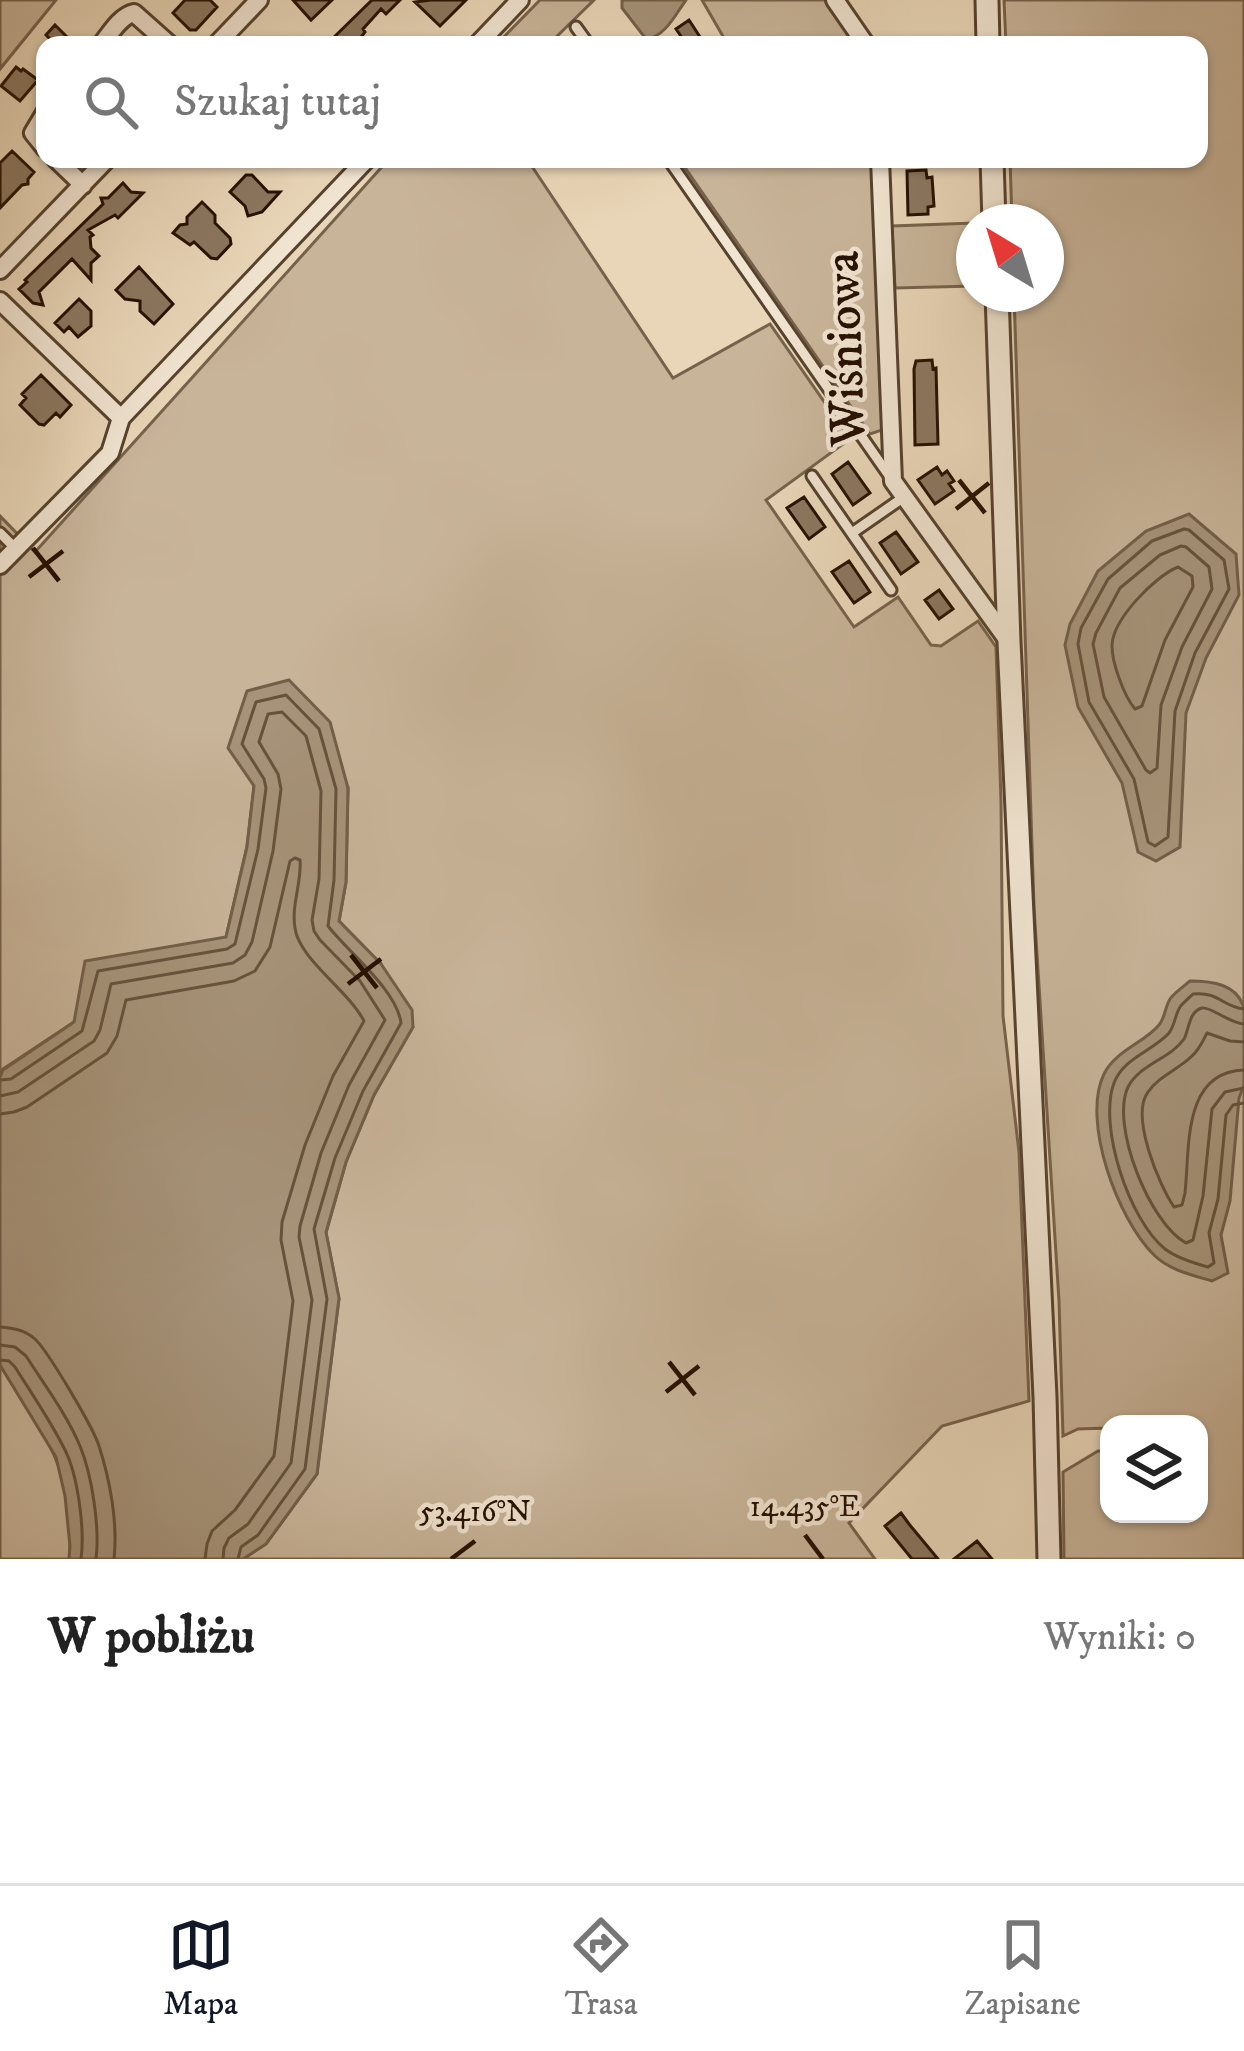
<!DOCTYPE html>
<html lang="pl">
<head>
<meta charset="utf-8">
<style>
	:root { --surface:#fff; --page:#f2f2f2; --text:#222; --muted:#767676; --line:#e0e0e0; --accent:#111827 }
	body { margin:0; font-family:"IM FELL DW Pica",serif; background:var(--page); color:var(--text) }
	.controls { position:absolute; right:36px; bottom:36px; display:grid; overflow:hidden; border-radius:24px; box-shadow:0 3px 9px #0004 }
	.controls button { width:108px; height:108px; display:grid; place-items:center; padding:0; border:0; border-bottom:3px solid var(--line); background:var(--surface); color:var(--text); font:60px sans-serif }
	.compass { position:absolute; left:956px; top:204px; width:108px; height:108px; border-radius:50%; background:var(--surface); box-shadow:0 3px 9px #0004; rotate:322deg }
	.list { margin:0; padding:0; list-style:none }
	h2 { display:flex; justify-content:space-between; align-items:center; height:156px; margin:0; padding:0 48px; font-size:51px }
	h2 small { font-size:39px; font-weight:400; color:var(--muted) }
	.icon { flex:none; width:66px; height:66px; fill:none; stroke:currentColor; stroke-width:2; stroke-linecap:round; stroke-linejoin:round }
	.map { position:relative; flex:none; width:1244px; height:1559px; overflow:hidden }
	.search { position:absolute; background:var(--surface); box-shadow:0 3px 9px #0004; left:36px; right:36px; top:36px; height:132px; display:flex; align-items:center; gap:30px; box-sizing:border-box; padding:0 42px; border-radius:24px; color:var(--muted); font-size:45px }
	.sheet { height:324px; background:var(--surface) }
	nav { display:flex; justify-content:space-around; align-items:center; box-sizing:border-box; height:168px; border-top:3px solid var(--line); background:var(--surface); font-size:33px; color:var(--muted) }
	nav a { display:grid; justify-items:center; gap:6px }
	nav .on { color:var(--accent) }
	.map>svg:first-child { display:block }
	.green { fill:#c8b499; stroke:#76624c; stroke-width:3 }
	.water { fill:#a69379; stroke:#725f49; stroke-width:3 }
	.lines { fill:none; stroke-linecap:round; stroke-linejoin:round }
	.shore { stroke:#66523c; stroke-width:3 }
	.building { fill:#8b7760; stroke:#251000; stroke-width:3 }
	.service-casing { stroke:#56422e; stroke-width:15 }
	.minor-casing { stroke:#56422e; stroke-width:22 }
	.tertiary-casing { stroke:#56422e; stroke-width:27 }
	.service { stroke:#f1e4d1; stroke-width:9 }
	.minor { stroke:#f1e4d1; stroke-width:16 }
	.tertiary { stroke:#f1e4d1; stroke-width:21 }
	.ticks { fill:none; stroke:#251000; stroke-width:4.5 }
	.labels { text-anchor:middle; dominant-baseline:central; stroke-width:9; stroke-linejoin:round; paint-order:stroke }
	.street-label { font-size:51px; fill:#251000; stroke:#f1e4d1 }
	.ticks-label { font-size:30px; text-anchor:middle; fill:#251000; stroke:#f1e4d1; stroke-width:9; stroke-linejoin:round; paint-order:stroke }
</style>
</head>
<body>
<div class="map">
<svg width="1244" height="1559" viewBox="0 0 1244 1559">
	<rect width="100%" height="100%" fill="#e9d6b8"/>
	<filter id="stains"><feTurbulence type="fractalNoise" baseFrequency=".00167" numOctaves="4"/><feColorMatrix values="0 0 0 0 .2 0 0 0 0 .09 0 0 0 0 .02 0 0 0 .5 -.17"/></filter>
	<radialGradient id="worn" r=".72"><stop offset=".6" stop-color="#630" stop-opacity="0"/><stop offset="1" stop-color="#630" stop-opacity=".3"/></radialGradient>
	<!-- green -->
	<path class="green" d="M0,0H56L0,69Z
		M540,0H594L548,45H496Z
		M702,0H830L860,45H728Z
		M1004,0H1244V1559H1064L1063,1472L1098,1451H1109V1514H1199V1424H1109V1428L1078,1429L1063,1436L1059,1301L1034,907L1014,294H1046V222H1012L1010,159H1199V45H1006Z
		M389,159H527L673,378L770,324L850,439L766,500L854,627L898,597L931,645L941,646L978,621L996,647L1001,801L1003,1016L1019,1152L1029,1401L942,1426L849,1523L875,1559H243L266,1544L317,1474L339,1299L326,1233L346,1162L374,1095L413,1027L381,964L339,921L346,882L348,788L254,786L247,846L226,937L74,1022L3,1069L0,1077V516L35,552Z
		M679,159H873L882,430L870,434Z
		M974,223V286L895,288L892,226Z
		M0,1365C18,1394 40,1424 54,1455C67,1484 73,1528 69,1559H0Z"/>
	<!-- water -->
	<path class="water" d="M622,0H686C675,15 665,37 646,39L622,8Z
		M1189,514L1236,554L1239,595L1206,658L1186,713L1180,847L1156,861L1138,852L1122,783L1078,707L1065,645L1070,624L1098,571L1146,531Z
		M289,680L330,722L348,788L346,882L339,921L381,964L412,1010L413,1027L374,1095L346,1162L326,1232L339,1298L317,1474L266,1544L243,1559H69L70,1546L65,1496L56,1457L0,1365V1077L3,1070L74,1022L85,961L226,937L247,847L254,786L228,748L247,691Z
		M1190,981C1212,981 1237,984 1244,1008V1085L1239,1098L1230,1201L1221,1235L1228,1273L1212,1281C1192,1275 1169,1270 1154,1255C1118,1220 1081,1121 1104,1074C1115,1051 1144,1043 1159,1025C1165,1018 1165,1007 1170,999C1174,993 1184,986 1190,981Z"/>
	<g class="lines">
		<!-- shore -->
		<path class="shore" d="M1184,529L1189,530L1224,560L1229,589L1195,653L1175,711L1168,837L1155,846L1148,842L1134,779L1089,702L1078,644L1081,628L1108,579L1152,541Z
			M1181,546L1186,547L1209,567L1212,589L1182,647L1161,705L1157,768L1150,773L1146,770L1104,697L1093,644L1096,633L1120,588L1160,555Z
			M1178,567L1192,576L1193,587L1165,640L1142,706L1135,709C1124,696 1112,663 1112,646C1112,620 1155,576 1178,567Z
			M1244,1009C1223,1007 1218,991 1193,994C1191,996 1181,1005 1180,1007C1175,1015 1175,1025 1169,1033C1153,1051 1123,1058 1114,1083C1098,1126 1129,1220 1165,1249C1177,1258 1193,1263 1208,1267L1214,1263L1209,1233L1218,1199L1226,1115L1233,1105L1244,1103
			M1244,1024C1229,1023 1210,1006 1202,1008C1189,1011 1189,1030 1184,1039C1170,1059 1140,1064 1128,1087C1110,1125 1150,1224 1186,1243L1193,1240L1203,1196L1212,1109L1225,1092L1244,1088
			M1244,1042L1230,1041L1207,1033C1203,1041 1199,1050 1192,1056C1179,1069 1159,1076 1148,1092C1130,1116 1159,1185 1174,1207L1182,1205L1185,1193C1190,1148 1182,1072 1244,1070
			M0,1080L11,1079L82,1031L98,971L227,949L235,944L258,849L266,788L264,779L242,744L256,702L286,695L319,729L336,789L334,880L328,926C348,952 397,990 401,1023L363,1091L335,1158L314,1229L327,1299L305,1469L258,1535L241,1547L238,1559
			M0,1096L18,1092L94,1041L100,1030L111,984L233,963L245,955L252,942L273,851L281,789L278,774L259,742L268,714L282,712L306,736L321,791L319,879L312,920L314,931L320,940L360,981L385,1020L349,1085L321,1153L300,1226L299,1237L312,1300L291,1463L248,1524L229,1538L224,1548L223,1559
			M0,1114L14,1112L27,1107L107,1053L117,1036L126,1000L234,981L255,971L270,947L290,861L295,858L300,860C302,882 291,905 295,928C299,959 348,990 364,1021L333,1076L305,1145L282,1222L281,1240L293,1301L274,1456L235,1510L212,1531L207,1544L205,1559
			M0,1327C13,1328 25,1330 35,1339C48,1351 94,1429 99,1446C110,1480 118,1523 114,1559
			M0,1345L15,1347L26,1356C44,1384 67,1415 80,1446C92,1475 100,1528 96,1559
			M0,1360L9,1361L15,1367C32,1394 50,1420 64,1448C78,1474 85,1530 81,1559"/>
	</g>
	<!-- building -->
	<path class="building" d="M185,0H210L217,7L196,30H190L173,13Z
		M293,0H332L311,20Z
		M372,0H400L386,14L381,9L363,29L365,32L355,45H326Z
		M431,0H466L440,26L415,2Z
		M689,20L702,40L694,45H687L676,29Z
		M55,25L75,45H56L46,35Z
		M16,67L21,71L23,69L38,80L20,101L1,86Z
		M12,151L34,172L28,179V184L22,185L0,208V163Z
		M926,170L927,178L932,177L934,206L928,207V214L908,215L907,171Z
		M246,175H252L268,192H280L262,212L248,216L245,206L230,192Z
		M123,183L131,192L143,193L118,218L115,215L88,230L93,235L90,237L91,248L99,256L91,263V280L72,259L39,292L43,305L33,303L19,289L27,282L25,280L103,204L101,198H108Z
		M202,202L215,215V223L230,238L231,244L217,259L211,258L194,242L190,245L173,233L180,225L187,224V217Z
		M139,267L173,304L154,324L140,311V301L125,299L116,290Z
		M79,299L91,311V326L78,337L69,327L64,332L55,323Z
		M932,360L933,369L936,368L938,444L915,445L914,369L916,361Z
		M41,375L71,405L60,417L56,413L44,425L39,424L20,405L26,398L22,394Z
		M848,462L870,493L853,505L832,474Z
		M937,467L942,475L947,471L954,481L949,484L954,491L935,504L918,480Z
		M804,497L825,527L809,539L787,508Z
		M896,532L918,562L901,574L880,543Z
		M849,561L870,592L854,603L832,572Z
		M939,590L953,609L939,619L925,600Z
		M901,1513L909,1524L938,1559H912L885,1526Z
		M977,1541L992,1559H954Z"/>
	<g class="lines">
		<defs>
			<path id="service" d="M576,27L589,45
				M668,159L890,477
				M812,476L891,590
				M0,533L16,549
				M852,533L904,497"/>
			<path id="minor" d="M835,0L866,45
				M101,45C110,34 120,16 134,13L170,45
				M216,45L259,0
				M477,45L520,0
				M45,113L33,133L45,148
				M56,159L83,185
				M880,159L893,481L1009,642
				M0,270L107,159
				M0,301L121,418
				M0,565L110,453L121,418L367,159"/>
			<path id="tertiary" d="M987,0L988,45
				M992,159L994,222
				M997,294L1009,642L1045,1397L1049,1559"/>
		</defs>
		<!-- service casing -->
		<use href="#service" class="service-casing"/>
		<!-- minor casing -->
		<use href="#minor" class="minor-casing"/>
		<!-- tertiary casing -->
		<use href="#tertiary" class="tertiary-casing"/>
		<!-- service -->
		<use href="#service" class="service"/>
		<!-- minor -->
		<use href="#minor" class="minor"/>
		<!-- tertiary -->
		<use href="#tertiary" class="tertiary"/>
	</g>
	<!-- ticks -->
	<path class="ticks" d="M959,480L985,513M956,509L989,483M33,548L59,581M29,577L63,551M351,955L377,988M348,984L381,959M669,1362L695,1395M666,1392L699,1366M805,1535L823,1559M451,1559L475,1541"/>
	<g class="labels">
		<!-- street labels -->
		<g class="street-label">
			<text transform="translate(846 349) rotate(-92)">Wiśniowa</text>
		</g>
	</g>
	<g class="ticks-label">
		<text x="805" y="1516">14.435°E</text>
		<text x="475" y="1521">53.416°N</text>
	</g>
	<rect width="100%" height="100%" filter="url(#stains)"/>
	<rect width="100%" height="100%" fill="url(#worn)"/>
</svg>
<div class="controls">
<button><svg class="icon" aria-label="layers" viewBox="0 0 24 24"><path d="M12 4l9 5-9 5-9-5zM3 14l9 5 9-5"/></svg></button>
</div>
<svg class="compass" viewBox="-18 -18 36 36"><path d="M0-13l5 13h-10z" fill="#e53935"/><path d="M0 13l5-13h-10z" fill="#767676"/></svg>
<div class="search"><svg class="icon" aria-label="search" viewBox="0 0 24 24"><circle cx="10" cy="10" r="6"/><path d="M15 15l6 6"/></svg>Szukaj tutaj</div>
</div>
<section class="sheet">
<h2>W pobliżu<small>Wyniki: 0</small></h2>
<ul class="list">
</ul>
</section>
<nav>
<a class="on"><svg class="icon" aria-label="map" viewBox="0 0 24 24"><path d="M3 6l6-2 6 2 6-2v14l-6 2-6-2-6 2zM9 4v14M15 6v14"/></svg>Mapa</a>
<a><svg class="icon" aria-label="directions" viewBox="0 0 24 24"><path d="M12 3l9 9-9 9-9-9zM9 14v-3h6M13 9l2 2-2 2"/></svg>Trasa</a>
<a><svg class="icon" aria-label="saved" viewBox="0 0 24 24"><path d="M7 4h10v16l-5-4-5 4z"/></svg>Zapisane</a>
</nav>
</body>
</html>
